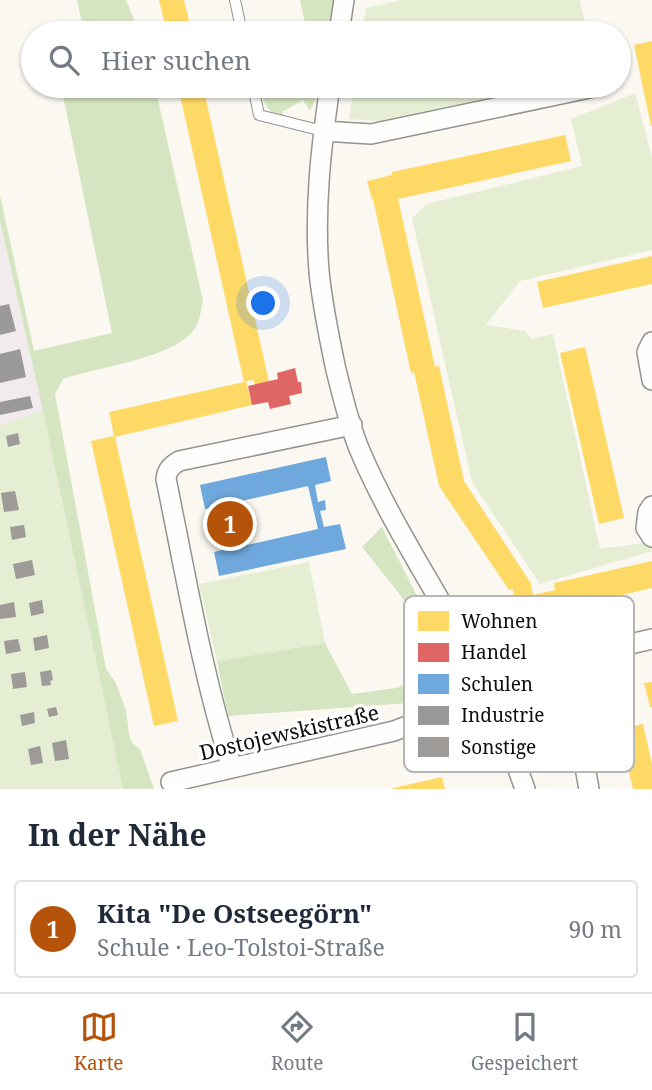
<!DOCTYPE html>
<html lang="de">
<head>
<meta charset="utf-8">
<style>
	:root { --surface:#fff; --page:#f2f2f3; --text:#1f2937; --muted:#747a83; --line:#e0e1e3; --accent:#b45309 }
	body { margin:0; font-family:"Noto Serif",serif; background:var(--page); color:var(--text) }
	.you { position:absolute; left:264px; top:304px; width:24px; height:24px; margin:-18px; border:5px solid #fff; border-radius:50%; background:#1a73e8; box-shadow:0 0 0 10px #1a73e833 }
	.badge { display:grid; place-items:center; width:46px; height:46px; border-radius:50%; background:var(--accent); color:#fff; font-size:23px; font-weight:700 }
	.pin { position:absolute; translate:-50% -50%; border:4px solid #fff; box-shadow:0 2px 7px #0006 }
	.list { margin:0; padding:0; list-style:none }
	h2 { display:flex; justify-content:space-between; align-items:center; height:91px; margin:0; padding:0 28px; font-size:30px }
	h2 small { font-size:23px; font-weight:400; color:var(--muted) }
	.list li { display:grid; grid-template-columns:46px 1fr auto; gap:21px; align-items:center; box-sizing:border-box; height:98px; margin:0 14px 14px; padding:0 14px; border:2px solid var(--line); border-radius:7px }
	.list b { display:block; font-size:26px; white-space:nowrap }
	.list p { margin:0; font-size:23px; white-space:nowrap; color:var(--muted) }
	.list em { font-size:23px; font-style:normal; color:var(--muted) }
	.icon { flex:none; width:38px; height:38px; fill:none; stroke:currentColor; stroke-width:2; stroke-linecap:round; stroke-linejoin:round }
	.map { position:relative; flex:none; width:652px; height:789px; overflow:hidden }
	.search { position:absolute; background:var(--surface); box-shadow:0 2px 5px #0004; left:21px; right:21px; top:21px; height:77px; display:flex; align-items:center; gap:18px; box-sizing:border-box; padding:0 24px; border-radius:38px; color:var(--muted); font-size:26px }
	.sheet { height:203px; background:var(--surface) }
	nav { display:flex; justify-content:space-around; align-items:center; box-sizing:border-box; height:98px; border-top:2px solid var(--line); background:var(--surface); font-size:19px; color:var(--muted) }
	nav a { display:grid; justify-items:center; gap:4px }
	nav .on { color:var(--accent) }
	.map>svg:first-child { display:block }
	.industrial { fill:#f1ebee }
	.green { fill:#e5eed2 }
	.forest { fill:#d6e5c1 }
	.homes { fill:#ffd966 }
	.shops { fill:#e06666 }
	.schools { fill:#6fa8dc; fill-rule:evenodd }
	.industry { fill:#999 }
	.building { fill:#9d9a97 }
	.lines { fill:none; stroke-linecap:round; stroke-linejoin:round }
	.service-casing { stroke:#949390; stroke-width:12 }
	.minor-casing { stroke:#949390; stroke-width:22 }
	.service { stroke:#fefefd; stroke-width:10 }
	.minor { stroke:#fefefd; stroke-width:19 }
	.labels { text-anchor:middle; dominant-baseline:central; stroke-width:7; stroke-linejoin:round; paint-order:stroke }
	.street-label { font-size:21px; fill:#0d0d0d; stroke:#fff }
	.key { fill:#fff; stroke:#b6b6b6; stroke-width:2 }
	.key-label { font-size:19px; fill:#0d0d0d }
</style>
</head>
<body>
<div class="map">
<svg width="652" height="789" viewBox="0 0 652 789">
	<rect width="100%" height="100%" fill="#faf8f1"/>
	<!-- industrial -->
	<path class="industrial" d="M0,221L43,411L0,425Z"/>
	<!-- green -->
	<path class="green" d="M401,0H580L587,33H362L366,8Z
		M354,86H544L377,121L349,119Z
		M635,93L652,157V250L520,281L486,325L525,331L531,339L553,334L600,549L652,542V551L540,584L472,482L412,218L427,204L582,166L571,119Z
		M43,411L123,789H0V425Z
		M309,562L325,643L217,661L199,584Z"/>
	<!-- forest -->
	<path class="forest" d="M77,0H126L137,27L142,33H84Z
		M300,0H335L330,33H307Z
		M61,86H155L203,301C201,309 200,321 195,328C177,358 97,367 63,379L55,394L106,669L116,683L126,711L129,735L133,744L140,749L154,789H123L43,411L0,221V195L34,351L112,333Z
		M261,86H319L315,101L310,111L303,100L282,112L285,117C267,113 263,104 261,86Z
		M382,527L455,671L436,701L228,716L217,661L325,643L352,694L396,688L432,673L431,645L401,596L362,547Z"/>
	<!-- homes -->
	<path class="homes" d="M159,0H184L192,33H167Z
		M652,41V126H651L634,45Z
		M178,86H203L269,382L255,385L253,380L246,381L252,405L115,437L178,721L154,726L91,441L114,436L109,412L244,382Z
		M565,135L571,161L398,199L435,367L439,366L464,481L532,585H531L533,595L555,590L554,583L652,561V588L508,621L502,598L514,595L513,589L509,590L439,486L414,372L411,373L373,199H372L367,181L392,175V172Z
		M652,256V284L543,308L537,282Z
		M585,347L624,518L599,524L560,353Z
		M652,682V707H650L644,683Z
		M643,724L652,764V789H633L619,729Z
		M442,777L445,789H393V788Z"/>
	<!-- shops -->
	<path class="shops" d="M295,368L298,382H301L302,393L289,396L291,404L270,409L268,402L252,405L248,386L278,379L277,373Z"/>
	<!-- schools -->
	<path class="schools" d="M326,457L331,481L315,485L318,502L325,500L326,510L320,511L324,527L340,524L346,549L219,576L214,552L238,546L234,530L228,531L226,522L232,521L228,504L205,509L200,485ZM308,486L318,529L247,545L237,502Z"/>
	<!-- industry -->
	<path class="industry" d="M9,304L16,331L0,335V306Z
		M20,349L26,377L0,383V354Z
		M30,396L33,408L0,415V402Z"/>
	<!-- building -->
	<path class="building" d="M18,433L20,444L8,447L6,436Z
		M15,491L19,510L4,512L1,493Z
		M24,525L26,537L12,540L10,527Z
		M32,560L35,575L16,579L13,564Z
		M42,600L44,613L31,616L29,603Z
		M14,602L16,617L0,619V605Z
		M47,635L49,648L35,651L33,638Z
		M18,639L21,651L6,654L4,641Z
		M51,670L53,680L50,681L51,685L42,686L40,672Z
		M25,672L27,687L13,689L11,674Z
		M56,707L58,715L49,717L47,709Z
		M34,712L35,723L22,726L20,715Z
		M66,740L69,759L55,761L52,743Z
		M40,746L43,763L31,765L28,749Z"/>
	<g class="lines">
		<defs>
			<path id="service" d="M235,0L242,33
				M253,86L259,115L323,131"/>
			<path id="minor" d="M339,33L344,0
				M330,86C321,147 314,209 319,271C322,304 329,337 336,370C343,397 349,425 360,451C392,526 439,594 476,666C496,706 510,747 525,789
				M323,131L371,134L599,86
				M652,342L647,352L652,380
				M652,506L648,512L646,528L652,537
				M565,659L589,789
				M232,768C202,674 186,576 166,479C167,470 171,466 179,461L352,425
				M171,782L394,731L433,716L487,690L565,659L652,639"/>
		</defs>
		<!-- service casing -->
		<use href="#service" class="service-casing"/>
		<!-- minor casing -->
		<use href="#minor" class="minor-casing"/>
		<!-- service -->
		<use href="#service" class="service"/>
		<!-- minor -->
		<use href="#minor" class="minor"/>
	</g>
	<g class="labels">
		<!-- street labels -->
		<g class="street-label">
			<text transform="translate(289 732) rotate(-13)">Dostojewskistraße</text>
		</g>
	</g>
	<!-- legend -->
	<rect x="404" y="596" width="230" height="176" rx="10" class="key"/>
	<rect x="418" y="611" width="31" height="20" fill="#ffd966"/>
	<rect x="418" y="643" width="31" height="19" fill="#e06666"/>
	<rect x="418" y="674" width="31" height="20" fill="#6fa8dc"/>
	<rect x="418" y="706" width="31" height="19" fill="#999"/>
	<rect x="418" y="737" width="31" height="20" fill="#9d9a97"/>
	<g class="key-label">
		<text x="461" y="628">Wohnen</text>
		<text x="461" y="659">Handel</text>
		<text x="461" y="691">Schulen</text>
		<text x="461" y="722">Industrie</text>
		<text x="461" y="754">Sonstige</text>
	</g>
</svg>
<div class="you"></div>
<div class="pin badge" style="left:230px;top:524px">1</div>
<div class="search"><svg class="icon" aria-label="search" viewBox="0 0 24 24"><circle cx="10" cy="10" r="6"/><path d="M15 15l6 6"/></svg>Hier suchen</div>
</div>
<section class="sheet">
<h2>In der Nähe<small></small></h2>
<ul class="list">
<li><span class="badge">1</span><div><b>Kita &quot;De Ostseegörn&quot;</b><p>Schule · Leo-Tolstoi-Straße</p></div><em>90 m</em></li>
</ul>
</section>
<nav>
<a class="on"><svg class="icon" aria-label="map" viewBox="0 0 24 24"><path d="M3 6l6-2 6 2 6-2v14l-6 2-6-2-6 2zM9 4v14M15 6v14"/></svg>Karte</a>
<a><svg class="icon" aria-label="directions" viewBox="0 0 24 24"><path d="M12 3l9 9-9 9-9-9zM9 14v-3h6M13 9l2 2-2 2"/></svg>Route</a>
<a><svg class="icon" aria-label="saved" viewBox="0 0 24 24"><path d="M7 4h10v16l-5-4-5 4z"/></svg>Gespeichert</a>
</nav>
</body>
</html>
